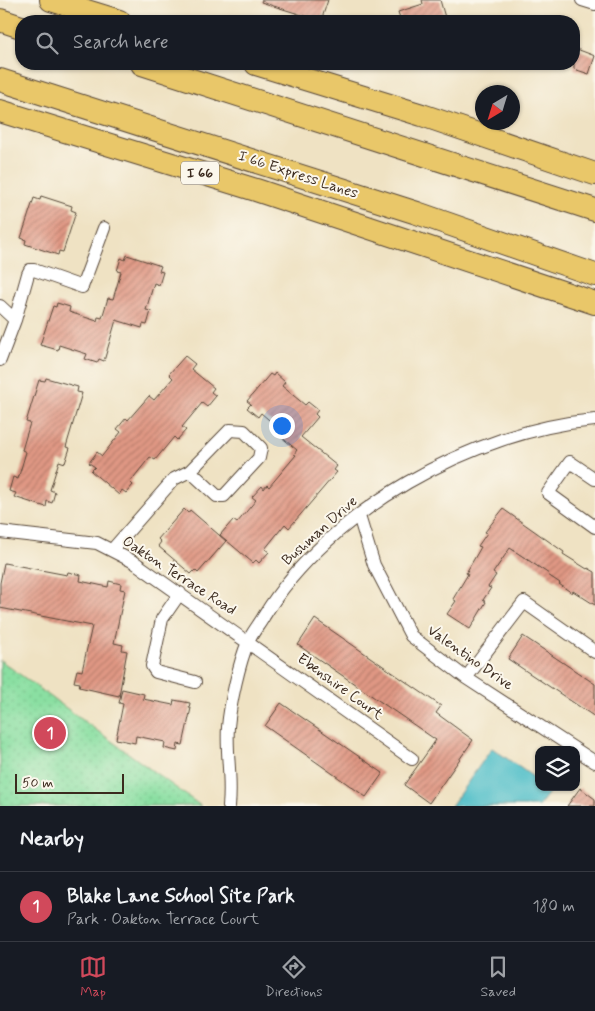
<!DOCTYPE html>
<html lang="en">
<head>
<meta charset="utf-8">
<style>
	:root { --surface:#171b24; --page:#242831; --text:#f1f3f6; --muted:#9ea1a6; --line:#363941; --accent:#d1495b }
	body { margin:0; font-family:Mynerve,sans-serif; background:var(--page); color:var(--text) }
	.controls { position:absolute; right:15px; bottom:15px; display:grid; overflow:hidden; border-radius:10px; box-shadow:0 1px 4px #0004 }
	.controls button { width:45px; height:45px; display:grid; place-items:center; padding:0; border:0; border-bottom:1px solid var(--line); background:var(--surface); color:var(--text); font:25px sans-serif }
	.compass { position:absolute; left:475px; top:85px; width:45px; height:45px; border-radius:50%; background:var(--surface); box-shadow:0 1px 4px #0004; rotate:218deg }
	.scale { position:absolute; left:15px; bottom:12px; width:109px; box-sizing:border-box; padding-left:5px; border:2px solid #3b2a1e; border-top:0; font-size:14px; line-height:18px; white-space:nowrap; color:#3b2a1e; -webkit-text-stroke:4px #fbf7ec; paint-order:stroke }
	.you { position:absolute; left:281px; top:425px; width:18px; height:18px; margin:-12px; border:4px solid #fff; border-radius:50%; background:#1a73e8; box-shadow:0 0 0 8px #1a73e833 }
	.badge { display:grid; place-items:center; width:32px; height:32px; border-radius:50%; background:var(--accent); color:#fff; font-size:16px; font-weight:700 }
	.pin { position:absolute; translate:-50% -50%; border:2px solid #fff; box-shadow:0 1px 5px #0006 }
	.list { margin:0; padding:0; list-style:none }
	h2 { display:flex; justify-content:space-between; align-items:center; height:65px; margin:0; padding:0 20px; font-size:21px }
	h2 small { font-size:16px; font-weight:400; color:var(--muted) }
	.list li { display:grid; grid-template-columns:32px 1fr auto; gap:15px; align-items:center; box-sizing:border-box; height:70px; padding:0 20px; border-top:1px solid var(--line) }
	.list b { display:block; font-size:19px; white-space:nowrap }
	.list p { margin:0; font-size:16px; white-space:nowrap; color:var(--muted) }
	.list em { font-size:16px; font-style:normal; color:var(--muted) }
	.icon { flex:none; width:28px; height:28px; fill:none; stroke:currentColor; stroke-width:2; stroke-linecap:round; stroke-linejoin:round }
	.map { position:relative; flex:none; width:595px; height:806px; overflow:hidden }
	.search { position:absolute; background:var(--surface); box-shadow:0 1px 4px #0004; left:15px; right:15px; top:15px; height:55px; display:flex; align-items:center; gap:12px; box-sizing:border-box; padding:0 18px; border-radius:20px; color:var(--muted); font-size:19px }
	.sheet { height:135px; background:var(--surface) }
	nav { display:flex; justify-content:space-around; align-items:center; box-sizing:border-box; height:70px; border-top:1px solid var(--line); background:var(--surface); font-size:14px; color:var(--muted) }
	nav a { display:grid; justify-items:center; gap:2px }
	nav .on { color:var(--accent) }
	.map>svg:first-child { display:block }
	.park { fill:url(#park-dots); stroke:#628460 }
	.water { fill:#52c0c9; stroke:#467574 }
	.building { fill:url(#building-hatch) }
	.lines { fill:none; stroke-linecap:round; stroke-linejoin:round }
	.minor-casing { stroke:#564637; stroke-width:14 }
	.motorway-casing { stroke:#564637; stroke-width:24 }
	.minor { stroke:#fff; stroke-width:12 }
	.motorway { stroke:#e9c769; stroke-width:22 }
	.labels { text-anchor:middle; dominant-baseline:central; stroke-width:4; stroke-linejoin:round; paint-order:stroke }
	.shield { fill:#fbf7ec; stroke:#75685c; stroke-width:1 }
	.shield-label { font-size:14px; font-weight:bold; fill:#3b2a1e }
	.street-label { font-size:15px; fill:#3b2a1e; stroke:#fbf7ec }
</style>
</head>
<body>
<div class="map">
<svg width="595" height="806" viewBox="0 0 595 806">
	<defs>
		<pattern id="park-dots" width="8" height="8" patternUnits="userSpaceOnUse" patternTransform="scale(1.25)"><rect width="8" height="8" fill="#8adfa2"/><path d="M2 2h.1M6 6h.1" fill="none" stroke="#78c08b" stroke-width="1.8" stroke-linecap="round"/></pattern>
		<pattern id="building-hatch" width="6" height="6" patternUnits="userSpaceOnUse" patternTransform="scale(1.25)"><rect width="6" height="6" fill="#e09884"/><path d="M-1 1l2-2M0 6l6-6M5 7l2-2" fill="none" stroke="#b77c6b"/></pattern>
	</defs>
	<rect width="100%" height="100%" fill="#fbf7ec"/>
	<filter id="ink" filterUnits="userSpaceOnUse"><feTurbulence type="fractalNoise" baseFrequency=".02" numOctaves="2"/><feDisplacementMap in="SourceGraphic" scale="10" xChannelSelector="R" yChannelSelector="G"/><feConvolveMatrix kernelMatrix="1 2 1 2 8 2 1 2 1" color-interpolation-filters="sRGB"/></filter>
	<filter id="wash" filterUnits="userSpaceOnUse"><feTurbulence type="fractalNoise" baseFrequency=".0096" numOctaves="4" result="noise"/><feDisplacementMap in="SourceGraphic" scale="20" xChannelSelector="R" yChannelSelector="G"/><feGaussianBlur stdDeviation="1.12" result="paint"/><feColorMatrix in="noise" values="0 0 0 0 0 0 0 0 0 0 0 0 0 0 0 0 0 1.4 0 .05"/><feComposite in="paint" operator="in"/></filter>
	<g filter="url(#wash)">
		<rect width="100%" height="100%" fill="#efe2c3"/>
		<!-- park -->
		<path class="park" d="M0,660L201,806H0Z"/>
		<!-- water -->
		<path class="water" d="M492,748L539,781V787H547L551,790L539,806H451Z"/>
		<g id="blocks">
			<!-- building -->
			<path class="building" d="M262,0H328L321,21L261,2Z
				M422,0H440L446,21H401L398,12L423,4Z
				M574,48L595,56L589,74L574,69Z
				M41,196L72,206L71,210L76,212L63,252L59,251L58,255L25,244L26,240L21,238L34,198L40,200Z
				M127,255L161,266L159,271L163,272L159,285L154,283L146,310L151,311L147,325L143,324L142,328L116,320L104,361L99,359L97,363L85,359L87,354L59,345L58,350L40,345L53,306L56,307L57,303L70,307L69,312L97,321L98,317L102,318L108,298L113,299L121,272L117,271L121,258L125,260Z
				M185,356L195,364L191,369L214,388L211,392L216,396L207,407L202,403L182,427L186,430L177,440L174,437L155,460L150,457L130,482L133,485L126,493L122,490L119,495L91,471L95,467L89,463L97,452L102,456L121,432L117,429L126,418L128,420L149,396L154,400L173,378L169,374Z
				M275,373L285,382L282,386L305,405L308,402L318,410L315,414L318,417L301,437L337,466L334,470L337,472L289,528L285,524L265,549L269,552L259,563L256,560L253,563L220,535L233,520L237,523L256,500L252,497L262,486L264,489L267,485L269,487L296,455L294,454L297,450L280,436L283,432L261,413L258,417L247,408L251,404L247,401L270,374L273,376Z
				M46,378L78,387L77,392L82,393L66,447L70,448L65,463L59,461L50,490L55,492L52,503L47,501L46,507L14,497L16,493L9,491L13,477L18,479L26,452L22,450L30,423L26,422L39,380L45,381Z
				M184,509L188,513L190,510L226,541L198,573L195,570L191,574L158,546L161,542L158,539Z
				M503,509L564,552L563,554L587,569L588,568L595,572V605L573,591L572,593L559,584L560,583L548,575L549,574L510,548L493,573L496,575L488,587L491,588L483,600L486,602L470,629L447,614L456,601L453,599L468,574L466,573L481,547L478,546L487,533L485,532Z
				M4,563L67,575L68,572L81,575L80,581L108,587L109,581L121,584L120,589L125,590L114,643L123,645L122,650L127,651L119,696L79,687L80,683L74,682L77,670L82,671L92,626L0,608V583Z
				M315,619L441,706L436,713L473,740L429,803L404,785L436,740L298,645Z
				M523,636L595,684V717L508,659Z
				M122,689L144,694L143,699L173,705L174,700L190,703L189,708H191L183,745L178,744L177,751L164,748L165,742L136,736L135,743L116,739L123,704L119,703Z
				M281,703L383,773L366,797L265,726Z
				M580,788L595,799V806H567Z"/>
		</g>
	</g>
	<g filter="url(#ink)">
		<use href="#blocks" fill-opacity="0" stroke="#564637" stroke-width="1"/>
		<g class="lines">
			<defs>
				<path id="minor" d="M582,0L595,4
					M0,306L15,320L0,360
					M15,320L28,274L30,270H34L82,287L104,228
					M595,479L570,462L548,493L595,527
					M359,516L374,565L411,636L466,678L595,762
					M0,532L97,543L134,562L412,759
					M112,550L174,479L190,471L230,430L244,431L261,448L259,458L224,496H217L190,471
					M180,593L162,619L152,666L156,672L195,682
					M466,678L524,602L595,652
					M229,806C232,779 226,753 228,727C230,704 239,663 248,642C252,633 259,625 264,616C328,511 473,430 595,420"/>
				<path id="motorway" d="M51,0L119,21
					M0,20L21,27
					M142,64L595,210
					M256,64L422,115L595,174
					M0,80L417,213L595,275
					M0,111L256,190L595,303"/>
			</defs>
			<!-- minor casing -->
			<use href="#minor" class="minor-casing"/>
			<!-- motorway casing -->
			<use href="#motorway" class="motorway-casing"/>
			<!-- minor -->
			<use href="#minor" class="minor"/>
			<!-- motorway -->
			<use href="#motorway" class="motorway"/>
		</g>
	</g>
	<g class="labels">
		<!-- shield labels -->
		<rect class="shield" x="181" y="161.5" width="38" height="23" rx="4"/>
		<g class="shield-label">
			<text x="200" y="173">I 66</text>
		</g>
		<!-- street labels -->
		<g class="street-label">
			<text transform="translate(298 175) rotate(18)">I 66 Express Lanes</text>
			<text transform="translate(320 531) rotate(-42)">Bushman Drive</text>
			<text transform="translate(179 576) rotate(33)">Oakton Terrace Road</text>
			<text transform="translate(470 658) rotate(35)">Valentino Drive</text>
			<text transform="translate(340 687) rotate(36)">Ebenshire Court</text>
		</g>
	</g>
</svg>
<div class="controls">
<button><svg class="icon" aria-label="layers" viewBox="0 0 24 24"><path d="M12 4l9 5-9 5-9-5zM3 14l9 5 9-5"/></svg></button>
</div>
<svg class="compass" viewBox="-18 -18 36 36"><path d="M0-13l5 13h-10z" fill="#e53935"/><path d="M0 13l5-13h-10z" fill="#9ea1a6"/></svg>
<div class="scale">50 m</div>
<div class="you"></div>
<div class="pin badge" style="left:50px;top:733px">1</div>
<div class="search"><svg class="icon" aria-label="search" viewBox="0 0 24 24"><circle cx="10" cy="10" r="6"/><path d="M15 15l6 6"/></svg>Search here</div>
</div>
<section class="sheet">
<h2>Nearby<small></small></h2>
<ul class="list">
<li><span class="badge">1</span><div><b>Blake Lane School Site Park</b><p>Park · Oakton Terrace Court</p></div><em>180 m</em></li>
</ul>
</section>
<nav>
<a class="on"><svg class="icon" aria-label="map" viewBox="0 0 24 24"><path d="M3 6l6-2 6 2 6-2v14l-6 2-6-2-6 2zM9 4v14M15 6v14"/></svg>Map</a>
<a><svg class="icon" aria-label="directions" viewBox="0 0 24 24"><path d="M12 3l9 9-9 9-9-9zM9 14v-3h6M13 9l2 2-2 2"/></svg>Directions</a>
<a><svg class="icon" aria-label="saved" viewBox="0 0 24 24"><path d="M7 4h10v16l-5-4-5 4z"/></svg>Saved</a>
</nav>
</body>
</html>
